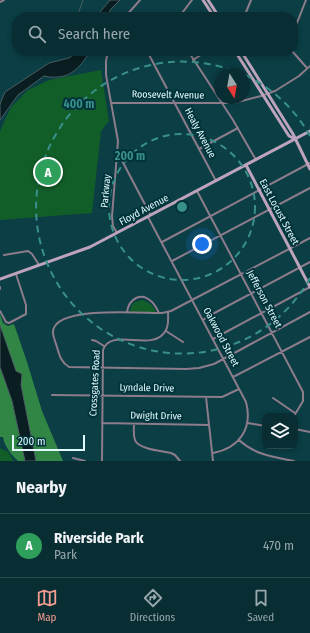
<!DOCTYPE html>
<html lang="en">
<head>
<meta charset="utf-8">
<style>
	:root { --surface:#082e34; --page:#11363c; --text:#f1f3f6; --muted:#98a8ac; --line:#294a4f; --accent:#f59c90 }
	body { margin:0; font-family:"Fira Sans Condensed",sans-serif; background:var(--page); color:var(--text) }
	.controls { position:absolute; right:12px; bottom:12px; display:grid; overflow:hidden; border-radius:8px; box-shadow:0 2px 6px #0003 }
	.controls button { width:36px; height:36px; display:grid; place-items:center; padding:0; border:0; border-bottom:1px solid var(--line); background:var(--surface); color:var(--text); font:20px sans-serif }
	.compass { position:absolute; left:214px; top:68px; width:36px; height:36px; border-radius:50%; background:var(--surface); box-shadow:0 2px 6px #0003; rotate:169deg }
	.scale { position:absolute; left:12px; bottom:10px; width:73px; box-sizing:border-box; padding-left:4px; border:2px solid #e1fafe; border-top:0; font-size:11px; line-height:14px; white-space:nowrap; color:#e1fafe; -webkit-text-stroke:3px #00333a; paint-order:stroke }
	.you { position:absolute; left:202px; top:244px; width:14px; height:14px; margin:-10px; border:3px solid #fff; border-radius:50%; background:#1a73e8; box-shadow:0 0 0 6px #1a73e833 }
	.badge { display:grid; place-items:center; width:26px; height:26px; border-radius:50%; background:var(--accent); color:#fff; font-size:13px; font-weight:700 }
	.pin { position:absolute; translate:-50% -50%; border:2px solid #fff; box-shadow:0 1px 4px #0006 }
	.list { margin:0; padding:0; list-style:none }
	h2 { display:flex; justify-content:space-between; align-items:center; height:52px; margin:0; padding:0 16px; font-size:17px }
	h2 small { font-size:13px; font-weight:400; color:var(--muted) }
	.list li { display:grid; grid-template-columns:26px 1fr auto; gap:12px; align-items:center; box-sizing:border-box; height:64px; padding:0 16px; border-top:1px solid var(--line) }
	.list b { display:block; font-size:15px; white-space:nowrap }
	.list p { margin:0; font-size:13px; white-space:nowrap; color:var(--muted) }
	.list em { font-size:13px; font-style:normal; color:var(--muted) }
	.icon { flex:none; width:22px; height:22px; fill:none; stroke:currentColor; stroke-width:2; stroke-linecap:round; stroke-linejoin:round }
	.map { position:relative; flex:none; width:310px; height:461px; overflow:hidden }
	.search { position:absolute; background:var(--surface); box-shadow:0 2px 6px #0003; left:12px; right:12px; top:12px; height:44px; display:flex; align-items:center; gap:10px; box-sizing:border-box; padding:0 14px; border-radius:16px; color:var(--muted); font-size:15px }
	.sheet { height:116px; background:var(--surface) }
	nav { display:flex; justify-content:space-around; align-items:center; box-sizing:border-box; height:56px; border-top:1px solid var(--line); background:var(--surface); font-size:11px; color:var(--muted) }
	nav a { display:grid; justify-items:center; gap:2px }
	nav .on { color:var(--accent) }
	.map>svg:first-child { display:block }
	.green { fill:#125e29 }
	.forest { fill:#318645 }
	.water { fill:#0a1d20; stroke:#4a5f63 }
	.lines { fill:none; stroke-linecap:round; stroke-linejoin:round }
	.stream { stroke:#4a5f63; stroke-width:1 }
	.street { stroke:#8d7c8b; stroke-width:2 }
	.secondary { stroke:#bda3bb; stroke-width:3 }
	.ring { fill:none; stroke:#39908b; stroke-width:2; stroke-dasharray:7 5 }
	.labels { text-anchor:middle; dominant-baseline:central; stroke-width:4; stroke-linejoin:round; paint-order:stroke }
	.street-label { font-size:10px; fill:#e1fafe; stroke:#00333a }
	.centre { fill:#39908b; stroke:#00333a; stroke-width:2 }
	.ring-label { font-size:12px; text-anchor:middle; font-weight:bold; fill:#39908b; stroke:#00333a; stroke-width:4; stroke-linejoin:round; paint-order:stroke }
</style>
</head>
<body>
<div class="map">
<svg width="310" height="461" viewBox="0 0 310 461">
	<rect width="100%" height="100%" fill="#0b3e45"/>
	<!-- green -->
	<path class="green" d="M101,70L109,121L101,131L92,213L0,220V131L11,107L28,90L49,80Z
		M142,300C149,302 154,305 156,313H129L133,303Z
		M0,448L8,452L14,461H0Z"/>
	<!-- forest -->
	<path class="forest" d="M0,314L3,323L8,326L14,324L27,362L42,411L63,461H18C11,455 4,445 3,437H0Z"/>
	<!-- water -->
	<path class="water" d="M110,0H120L111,9L106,17H96Z
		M78,51H90C79,70 68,81 44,76L18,95L0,120V104L5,92L49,63L69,58Z
		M0,325L16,371L22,374L21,385L36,461H25L12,401L0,367Z"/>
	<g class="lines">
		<!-- stream -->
		<path class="stream" d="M77,17L83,0"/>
		<!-- street -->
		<path class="street" d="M0,2L4,0
			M125,17L140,0
			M179,17L192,0
			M244,17L251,0
			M293,33L306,0
			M108,51L106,61V75L118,141L112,216L113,226L117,233
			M147,51L216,181
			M188,51L233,120L256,160
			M292,51L307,68
			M193,60L207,51
			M111,103H234L261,96L275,91L299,76L310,66
			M199,149L238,128
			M117,151L150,214
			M197,191L303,392V401L294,416
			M148,217L246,402C253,429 239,448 213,453
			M310,238L171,311L162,313C140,313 67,307 55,326C51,331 54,338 56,344C59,353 60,362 69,367L186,369L199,368L214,364L310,312
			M162,242L310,163
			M4,255L28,251L32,254L39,265
			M172,261L310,188
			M0,287V289
			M0,311L6,322L9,323L26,314V305L16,274
			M127,312C129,299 141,291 152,302C155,305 157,309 159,313
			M203,320L207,317L310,262
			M166,331L183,342
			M213,339L310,287
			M92,340L96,341L104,346
			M233,377L310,337
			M52,395L222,397L239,389
			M206,397L213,461
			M273,398L295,413
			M102,423L209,425
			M248,423L265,426
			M134,424C134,429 133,435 135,440C138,449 162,451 171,453L175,455L180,461
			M295,429L310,432
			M239,440C255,455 274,457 294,461
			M73,458L85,461
			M102,461L103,350C111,326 154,354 166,330C169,325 168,318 168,312"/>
		<!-- secondary -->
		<path class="secondary" d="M203,0L214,17
			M208,0L219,17
			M235,51L289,136L295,139
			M241,51L293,134L310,169
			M246,165L310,287
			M0,279L90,247L310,131"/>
	</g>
	<!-- distance rings -->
	<g class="ring">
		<circle cx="182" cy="207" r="73"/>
		<path d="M310 278A146 146 0 1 1 241 74M245 75A146 146 0 0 1 310 136"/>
	</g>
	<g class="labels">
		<!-- street labels -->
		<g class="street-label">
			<text transform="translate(168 95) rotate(1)">Roosevelt Avenue</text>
			<text transform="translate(200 133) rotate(62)">Healy Avenue</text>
			<text transform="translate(106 191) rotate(-85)">Parkway</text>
			<text transform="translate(144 210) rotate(-28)">Floyd Avenue</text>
			<text transform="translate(279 212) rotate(62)">East Locust Street</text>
			<text transform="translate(264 299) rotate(62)">Jefferson Street</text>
			<text transform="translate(221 337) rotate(62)">Oakwood Street</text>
			<text transform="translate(95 383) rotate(-87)">Crossgates Road</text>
			<text transform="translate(147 388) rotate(1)">Lyndale Drive</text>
			<text transform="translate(156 416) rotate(1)">Dwight Drive</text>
		</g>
	</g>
	<circle cx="182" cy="207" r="6" class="centre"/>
	<g class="ring-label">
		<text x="79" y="108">400 m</text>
		<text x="130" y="160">200 m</text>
	</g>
</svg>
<div class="controls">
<button><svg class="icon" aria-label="layers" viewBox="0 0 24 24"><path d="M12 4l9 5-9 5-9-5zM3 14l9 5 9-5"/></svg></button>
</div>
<svg class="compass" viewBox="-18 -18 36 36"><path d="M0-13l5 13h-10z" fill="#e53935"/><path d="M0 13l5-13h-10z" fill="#98a8ac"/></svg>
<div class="scale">200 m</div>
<div class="you"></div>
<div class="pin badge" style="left:48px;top:172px;background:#2e9e5b">A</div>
<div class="search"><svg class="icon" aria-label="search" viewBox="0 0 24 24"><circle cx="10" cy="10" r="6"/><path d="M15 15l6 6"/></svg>Search here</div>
</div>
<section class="sheet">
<h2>Nearby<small></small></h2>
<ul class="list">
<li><span class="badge" style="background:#2e9e5b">A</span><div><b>Riverside Park</b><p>Park</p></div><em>470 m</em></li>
</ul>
</section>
<nav>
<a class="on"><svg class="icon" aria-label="map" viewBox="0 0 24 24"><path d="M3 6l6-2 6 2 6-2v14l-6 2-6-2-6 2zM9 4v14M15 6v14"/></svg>Map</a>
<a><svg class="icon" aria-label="directions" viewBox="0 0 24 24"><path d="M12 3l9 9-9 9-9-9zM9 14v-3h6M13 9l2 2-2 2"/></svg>Directions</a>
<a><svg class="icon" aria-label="saved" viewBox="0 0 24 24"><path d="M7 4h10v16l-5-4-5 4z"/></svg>Saved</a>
</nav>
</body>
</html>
